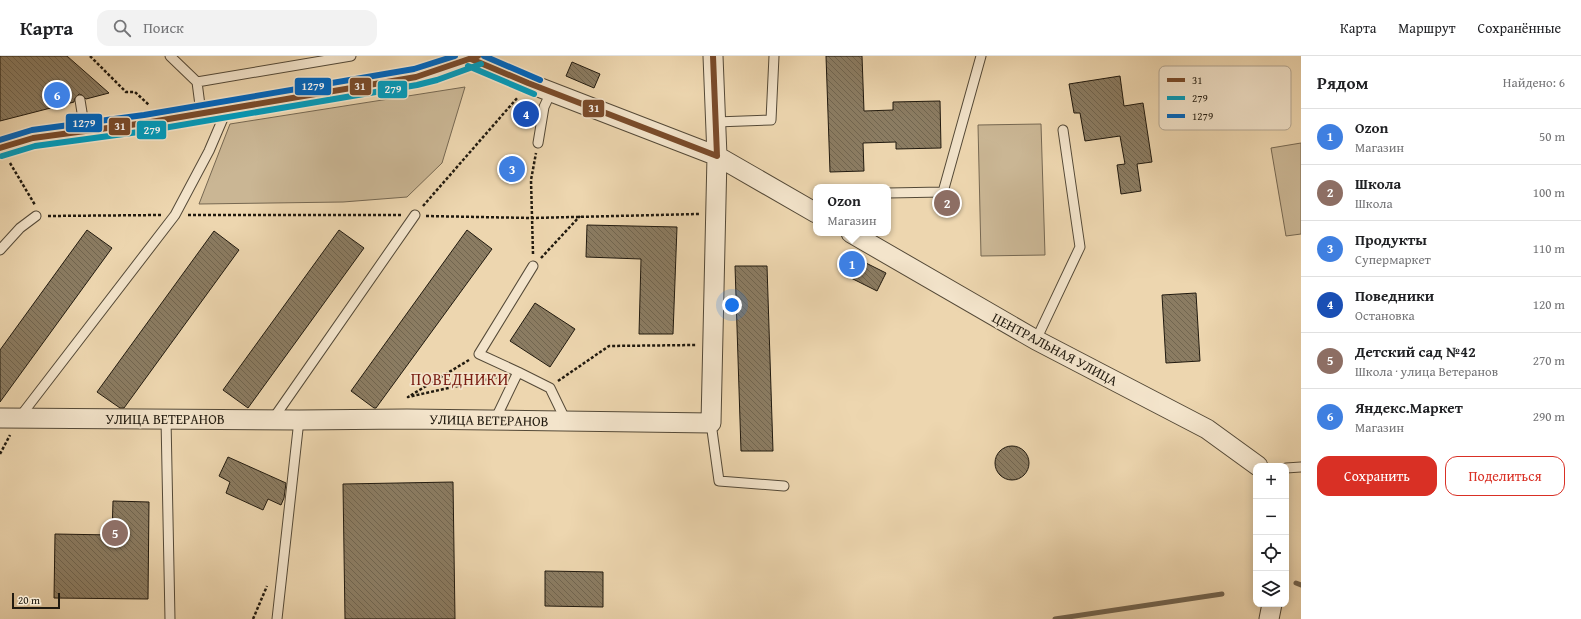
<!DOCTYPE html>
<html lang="ru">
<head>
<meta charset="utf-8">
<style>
	:root { --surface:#fff; --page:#f2f2f2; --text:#202124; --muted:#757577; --line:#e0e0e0; --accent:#d93025 }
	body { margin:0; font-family:"Gentium Book Plus",serif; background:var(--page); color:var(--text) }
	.controls { position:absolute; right:12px; bottom:12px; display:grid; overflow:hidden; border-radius:8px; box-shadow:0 2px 10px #0003 }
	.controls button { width:36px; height:36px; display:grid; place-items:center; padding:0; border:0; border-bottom:1px solid var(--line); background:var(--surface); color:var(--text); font:20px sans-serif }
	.scale { position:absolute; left:12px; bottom:10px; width:48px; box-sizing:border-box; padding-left:4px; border:2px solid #211a0f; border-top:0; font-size:11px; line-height:14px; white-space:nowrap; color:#211a0f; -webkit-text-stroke:3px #f3e4cb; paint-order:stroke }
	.you { position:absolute; left:732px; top:249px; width:14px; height:14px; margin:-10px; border:3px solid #fff; border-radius:50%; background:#1a73e8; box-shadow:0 0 0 6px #1a73e833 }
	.badge { display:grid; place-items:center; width:26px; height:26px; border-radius:50%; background:var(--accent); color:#fff; font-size:13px; font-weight:700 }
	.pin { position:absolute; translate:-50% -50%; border:2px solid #fff; box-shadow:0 1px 4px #0006 }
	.popup { position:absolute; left:813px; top:128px; width:78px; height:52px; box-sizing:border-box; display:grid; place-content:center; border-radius:8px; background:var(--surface); filter:drop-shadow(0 1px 3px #0005); font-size:13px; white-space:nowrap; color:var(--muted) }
	.popup b { font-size:15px; color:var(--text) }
	.popup::after { content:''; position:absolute; left:50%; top:100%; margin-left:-8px; border:8px solid transparent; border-top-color:var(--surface) }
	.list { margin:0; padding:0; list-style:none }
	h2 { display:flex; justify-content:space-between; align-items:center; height:52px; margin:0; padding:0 16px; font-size:17px }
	h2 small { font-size:13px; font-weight:400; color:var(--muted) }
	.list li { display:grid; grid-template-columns:26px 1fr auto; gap:12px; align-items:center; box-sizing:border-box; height:56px; padding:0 16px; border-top:1px solid var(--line) }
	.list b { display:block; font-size:15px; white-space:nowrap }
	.list p { margin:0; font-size:13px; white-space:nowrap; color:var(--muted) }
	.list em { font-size:13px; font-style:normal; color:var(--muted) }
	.actions { display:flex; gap:8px; padding:12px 16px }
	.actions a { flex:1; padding:9px 0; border:1px solid var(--accent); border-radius:12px; text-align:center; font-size:14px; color:var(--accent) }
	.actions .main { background:var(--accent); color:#fff }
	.icon { flex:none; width:22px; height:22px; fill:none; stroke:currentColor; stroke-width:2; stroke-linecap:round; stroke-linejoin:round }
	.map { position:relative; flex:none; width:1301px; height:563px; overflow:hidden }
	header { display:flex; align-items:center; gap:24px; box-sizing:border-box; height:56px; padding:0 20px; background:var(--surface); border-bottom:1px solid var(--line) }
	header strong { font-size:19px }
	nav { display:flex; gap:22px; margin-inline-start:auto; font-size:14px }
	.search { width:280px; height:36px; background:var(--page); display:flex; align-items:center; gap:10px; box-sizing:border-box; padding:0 14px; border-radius:12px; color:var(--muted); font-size:15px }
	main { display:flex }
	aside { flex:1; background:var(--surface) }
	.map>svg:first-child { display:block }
	.green { fill:#cab694; stroke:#766852 }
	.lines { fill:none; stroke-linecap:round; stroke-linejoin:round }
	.stream { stroke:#72644f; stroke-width:5 }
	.building { fill:url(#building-back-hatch); stroke:#211a0f }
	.lane-casing { stroke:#544937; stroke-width:11 }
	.street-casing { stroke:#544937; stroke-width:21 }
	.path { stroke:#211a0f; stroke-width:2.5; stroke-dasharray:3 2; stroke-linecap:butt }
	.lane { stroke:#f3e4cb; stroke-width:9 }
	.street { stroke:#f3e4cb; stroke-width:19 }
	.bus-1-casing { stroke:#f3e4cb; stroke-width:9 }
	.bus-2-casing { stroke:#f3e4cb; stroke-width:9 }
	.bus-3-casing { stroke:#f3e4cb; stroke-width:9 }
	.bus-1 { stroke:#7a4b2a; stroke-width:6 }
	.bus-2 { stroke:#039bbb; stroke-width:6 }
	.bus-3 { stroke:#0065bd; stroke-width:6 }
	.labels { text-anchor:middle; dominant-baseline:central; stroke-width:3.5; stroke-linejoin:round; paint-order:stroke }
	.street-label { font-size:14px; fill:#211a0f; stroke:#f3e4cb }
	.quarter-label { font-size:16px; letter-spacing:1px; fill:#7a1f14; stroke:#f3e4cb }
	.key { fill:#f3e4cb; stroke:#b4a793; stroke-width:1 }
	.key-label { font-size:11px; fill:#211a0f }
	.line-badge { stroke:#f3e4cb; stroke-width:1.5 }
	.badge-label { font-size:11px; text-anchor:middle; font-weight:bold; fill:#fff }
</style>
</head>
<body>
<header>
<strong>Карта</strong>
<div class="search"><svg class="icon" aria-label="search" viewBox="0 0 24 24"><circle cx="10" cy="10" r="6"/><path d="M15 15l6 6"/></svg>Поиск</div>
<nav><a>Карта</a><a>Маршрут</a><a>Сохранённые</a></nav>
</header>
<main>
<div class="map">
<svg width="1301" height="563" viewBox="0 0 1301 563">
	<defs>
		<pattern id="building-back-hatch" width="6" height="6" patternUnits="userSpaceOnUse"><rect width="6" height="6" fill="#8b7c62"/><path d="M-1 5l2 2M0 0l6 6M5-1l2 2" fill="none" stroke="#71654f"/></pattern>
	</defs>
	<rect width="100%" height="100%" fill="#edd6af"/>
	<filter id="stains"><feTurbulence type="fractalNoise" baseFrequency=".005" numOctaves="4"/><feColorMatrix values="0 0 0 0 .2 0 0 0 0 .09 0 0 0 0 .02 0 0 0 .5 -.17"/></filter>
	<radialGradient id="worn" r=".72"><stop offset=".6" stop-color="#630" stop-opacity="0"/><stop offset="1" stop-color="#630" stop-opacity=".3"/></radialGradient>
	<!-- green -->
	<path class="green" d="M465,31L442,107L407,141L343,146L199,148L230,68Z
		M1041,68L1045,199L981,200L978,69Z
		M1301,87V178L1286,180L1271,92Z"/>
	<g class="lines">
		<!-- stream -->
		<path class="stream" d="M1296,527L1301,529
			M1055,563L1222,538"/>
	</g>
	<!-- building -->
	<path class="building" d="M0,0H67L109,37L86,43L82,39L79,38L75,42L74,46L0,65Z
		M826,0H862L864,55L893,54V46L940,45L941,92L896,93V86L863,87L864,115L830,116Z
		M572,6L600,18L594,32L566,20Z
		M1120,20L1124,50L1143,47L1152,106L1137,108L1141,135L1121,138L1117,109L1125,108L1120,80L1085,85L1080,57H1074L1069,28Z
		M502,103L524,106L522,123L499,120Z
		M587,169L677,171L673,278H639L641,203L586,201Z
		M87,174L112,192L0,346V294Z
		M339,174L364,192L248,352L223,334Z
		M467,174L492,193L376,352H374L351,335Z
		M214,175L239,194L124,352H120L97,336Z
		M852,200L886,217L877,235L843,218Z
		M735,210H767L773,395H741Z
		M1196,237L1200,305L1166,307L1162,239Z
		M535,247L575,273L550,311L510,285Z
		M995 407a17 17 0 1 1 34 0a17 17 0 1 1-34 0Z
		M228,401L286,427L284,442L281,449L268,443L263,454L226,437L230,426L219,420Z
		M453,426L455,563H345L343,428Z
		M113,445L149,446L148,543L54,542L55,478L112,479Z
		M545,515L603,516V551L545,550Z"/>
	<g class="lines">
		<defs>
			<path id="lane" d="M170,0L197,26
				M80,44L85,75
				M201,57L197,26L351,0
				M716,66L771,64L774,0
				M538,87L544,51L551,36
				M888,137L943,136L981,0
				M0,194L20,172L36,160
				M1036,284L1080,191L1063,74
				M518,316L550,332L566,365
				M19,362L175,159L209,95L227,53
				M166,363L170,563
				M273,363L415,159
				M495,364L518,316L479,298L533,210
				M711,367L719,425L784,430
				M1286,412L1301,411
				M277,563L299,364"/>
			<path id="street" d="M471,3L528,27L717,100L816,157
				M0,92L33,82L145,67L416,21L434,16L478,0
				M851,177L1036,284L1207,373L1258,410
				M0,362L299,364L407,363L711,367L717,100L713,0
				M1269,563L1272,548"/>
		</defs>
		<!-- lane casing -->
		<use href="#lane" class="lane-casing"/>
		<!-- street casing -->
		<use href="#street" class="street-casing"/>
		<!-- path -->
		<path class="path" d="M90,0L126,36H135L149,49
			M10,107L35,149
			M423,150L518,41
			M188,159H401
			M48,160L161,159
			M426,160L532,162L699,158
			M533,198L531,124L536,97
			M541,202L580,160
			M469,304L408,341L498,321
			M558,325L609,290L696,289
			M0,398L10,379
			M253,563L267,530"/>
		<!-- lane -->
		<use href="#lane" class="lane"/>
		<!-- street -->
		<use href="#street" class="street"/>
		<defs>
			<path id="bus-1" d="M713,0L717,100
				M471,3L528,27L717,100
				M0,92L33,82L145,67L416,21L478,0"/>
			<path id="bus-2" d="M468,10L534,38
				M2,100L35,90L146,75L417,29L437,24L481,8"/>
			<path id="bus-3" d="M484,0L540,24
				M0,84L32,74L144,59L414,13L455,0"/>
		</defs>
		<!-- bus-1 casing -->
		<use href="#bus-1" class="bus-1-casing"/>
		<!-- bus-2 casing -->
		<use href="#bus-2" class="bus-2-casing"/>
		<!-- bus-3 casing -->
		<use href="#bus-3" class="bus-3-casing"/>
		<!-- bus-1 -->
		<use href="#bus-1" class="bus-1"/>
		<!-- bus-2 -->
		<use href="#bus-2" class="bus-2"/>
		<!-- bus-3 -->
		<use href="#bus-3" class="bus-3"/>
	</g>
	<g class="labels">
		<!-- street labels -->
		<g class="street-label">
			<text transform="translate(1055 293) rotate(28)">ЦЕНТРАЛЬНАЯ УЛИЦА</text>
			<text x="165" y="363">УЛИЦА ВЕТЕРАНОВ</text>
			<text transform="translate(489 364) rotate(1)">УЛИЦА ВЕТЕРАНОВ</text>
		</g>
		<!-- quarter labels -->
		<g class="quarter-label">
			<text x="460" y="323">ПОВЕДНИКИ</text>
		</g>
	</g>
	<!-- legend -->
	<rect x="1159" y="10" width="132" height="64" rx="6" class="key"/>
	<rect x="1167" y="22" width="18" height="4" fill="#7a4b2a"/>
	<rect x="1167" y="40" width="18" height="4" fill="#039bbb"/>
	<rect x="1167" y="58" width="18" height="4" fill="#0065bd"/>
	<g class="key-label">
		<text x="1192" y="28">31</text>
		<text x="1192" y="46">279</text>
		<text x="1192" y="64">1279</text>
	</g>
	<g class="line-badge">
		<rect x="294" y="21" width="38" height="19" rx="4" fill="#0065bd"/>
		<rect x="349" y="21" width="23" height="19" rx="4" fill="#7a4b2a"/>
		<rect x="377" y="24" width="31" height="19" rx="4" fill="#039bbb"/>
		<rect x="582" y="43" width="23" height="19" rx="4" fill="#7a4b2a"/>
		<rect x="65" y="57" width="38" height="20" rx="4" fill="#0065bd"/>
		<rect x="108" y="61" width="23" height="19" rx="4" fill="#7a4b2a"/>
		<rect x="136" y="64" width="31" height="20" rx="4" fill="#039bbb"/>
	</g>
	<g class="badge-label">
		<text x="313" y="34">1279</text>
		<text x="360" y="34">31</text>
		<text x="393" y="37">279</text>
		<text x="594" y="56">31</text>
		<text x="84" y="71">1279</text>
		<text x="120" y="74">31</text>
		<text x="152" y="78">279</text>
	</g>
	<rect width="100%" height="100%" filter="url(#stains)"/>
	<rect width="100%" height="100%" fill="url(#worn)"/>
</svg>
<div class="controls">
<button>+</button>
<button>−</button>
<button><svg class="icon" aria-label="locate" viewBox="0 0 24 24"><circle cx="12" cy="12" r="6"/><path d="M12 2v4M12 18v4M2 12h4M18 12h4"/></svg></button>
<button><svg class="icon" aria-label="layers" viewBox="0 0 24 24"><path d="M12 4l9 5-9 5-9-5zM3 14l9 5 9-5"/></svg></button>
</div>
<div class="scale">20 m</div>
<div class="you"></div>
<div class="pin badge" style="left:852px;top:208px;background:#3f7fe0">1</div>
<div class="popup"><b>Ozon</b>Магазин</div>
<div class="pin badge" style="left:947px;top:147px;background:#8d6e63">2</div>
<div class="pin badge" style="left:512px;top:113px;background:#3f7fe0">3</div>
<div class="pin badge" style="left:526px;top:58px;background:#1a4fb4">4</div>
<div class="pin badge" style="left:115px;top:477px;background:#8d6e63">5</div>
<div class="pin badge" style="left:57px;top:39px;background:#3f7fe0">6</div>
</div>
<aside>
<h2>Рядом<small>Найдено: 6</small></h2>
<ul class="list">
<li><span class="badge" style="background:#3f7fe0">1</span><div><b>Ozon</b><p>Магазин</p></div><em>50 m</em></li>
<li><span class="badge" style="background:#8d6e63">2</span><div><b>Школа</b><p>Школа</p></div><em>100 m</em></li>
<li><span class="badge" style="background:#3f7fe0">3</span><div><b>Продукты</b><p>Супермаркет</p></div><em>110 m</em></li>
<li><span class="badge" style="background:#1a4fb4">4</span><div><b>Поведники</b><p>Остановка</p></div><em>120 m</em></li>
<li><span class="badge" style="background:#8d6e63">5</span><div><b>Детский сад №42</b><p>Школа · улица Ветеранов</p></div><em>270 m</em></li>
<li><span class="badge" style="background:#3f7fe0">6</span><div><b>Яндекс.Маркет</b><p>Магазин</p></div><em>290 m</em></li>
</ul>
<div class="actions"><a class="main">Сохранить</a><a>Поделиться</a></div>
</aside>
</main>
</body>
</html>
